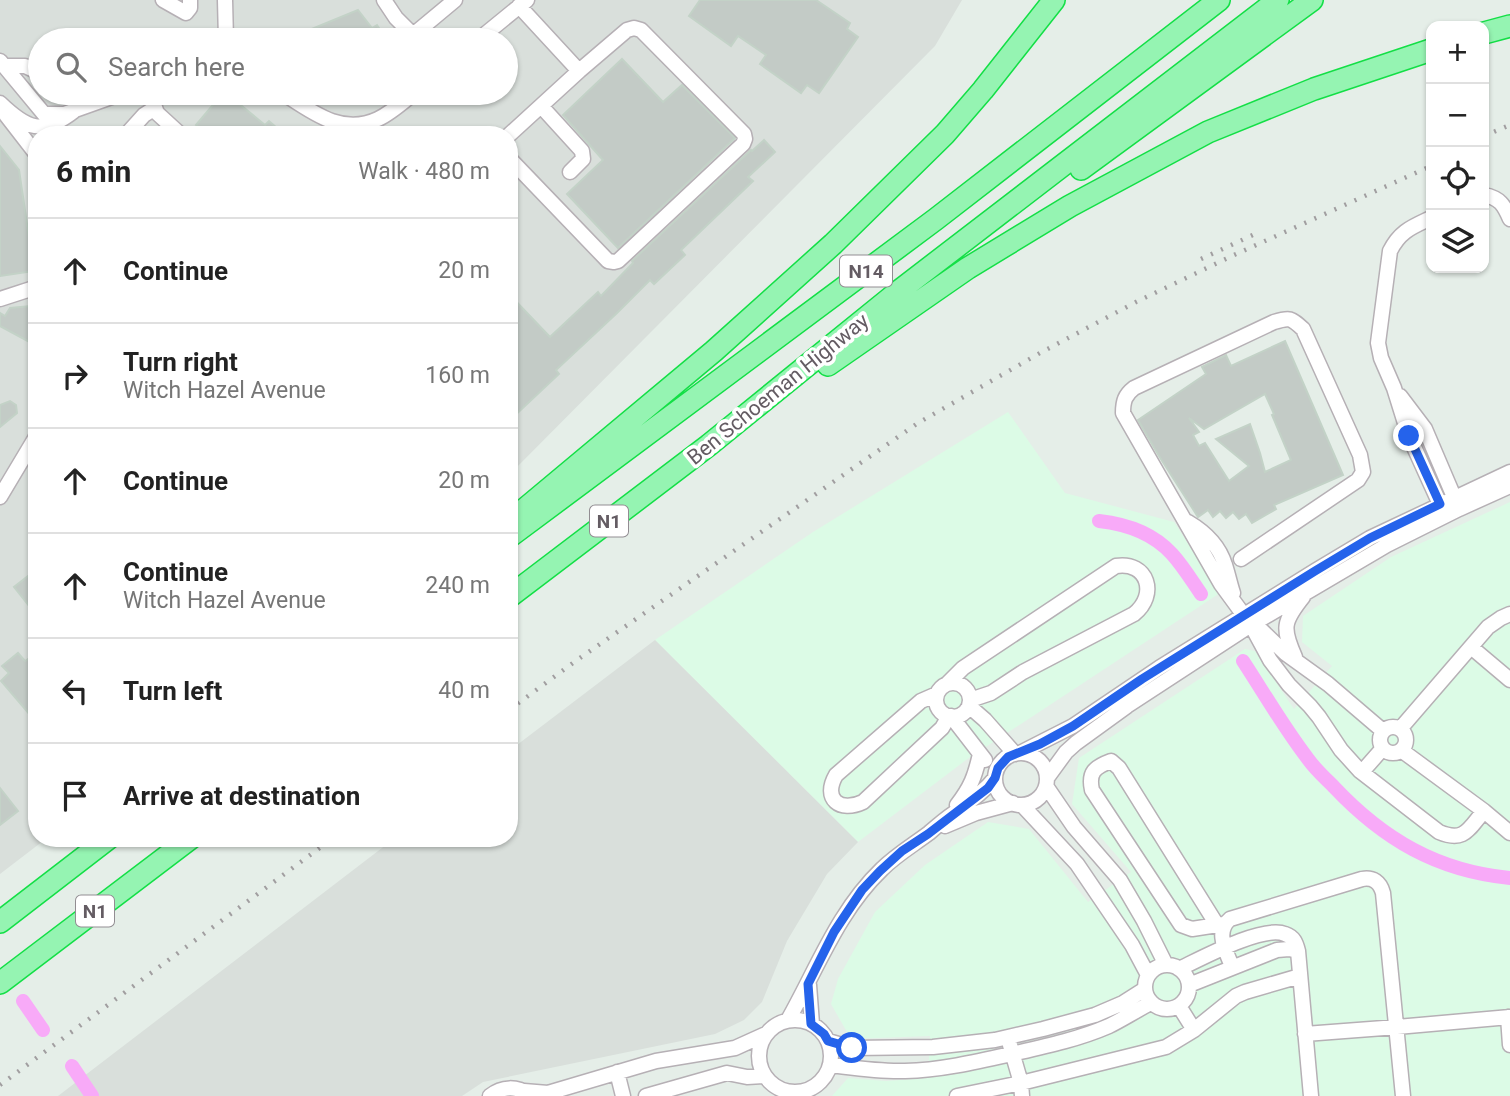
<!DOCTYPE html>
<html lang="en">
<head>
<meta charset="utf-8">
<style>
	:root { --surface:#fff; --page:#f2f2f2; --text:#222; --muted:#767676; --line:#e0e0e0 }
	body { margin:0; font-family:Roboto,sans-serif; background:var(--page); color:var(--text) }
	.controls { position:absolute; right:21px; top:21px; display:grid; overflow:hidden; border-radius:14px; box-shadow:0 2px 5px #0004 }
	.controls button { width:63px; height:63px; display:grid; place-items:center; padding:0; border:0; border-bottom:2px solid var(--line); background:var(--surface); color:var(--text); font:35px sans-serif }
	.stop { position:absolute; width:21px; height:21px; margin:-16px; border:5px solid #2563eb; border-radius:50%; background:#fff }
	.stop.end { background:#2563eb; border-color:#fff; box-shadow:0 2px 7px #0008 }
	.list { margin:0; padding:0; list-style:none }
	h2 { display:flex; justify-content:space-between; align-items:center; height:91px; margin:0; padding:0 28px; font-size:30px }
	h2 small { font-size:23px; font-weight:400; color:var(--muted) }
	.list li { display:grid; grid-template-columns:46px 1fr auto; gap:21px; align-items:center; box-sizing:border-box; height:105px; padding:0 28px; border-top:2px solid var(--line) }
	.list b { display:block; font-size:26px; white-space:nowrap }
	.list p { margin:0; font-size:23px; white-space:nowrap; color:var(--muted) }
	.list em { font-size:23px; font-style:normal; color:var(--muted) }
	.icon { flex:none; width:38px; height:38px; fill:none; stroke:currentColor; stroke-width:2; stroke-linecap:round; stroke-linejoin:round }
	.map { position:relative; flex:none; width:1510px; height:1096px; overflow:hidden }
	.search { position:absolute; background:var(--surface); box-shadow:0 2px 5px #0004; left:28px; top:28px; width:490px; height:77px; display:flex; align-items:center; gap:18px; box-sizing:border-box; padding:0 24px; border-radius:38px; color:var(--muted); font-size:26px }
	.panel { position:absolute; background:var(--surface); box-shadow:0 2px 5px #0004; left:28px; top:126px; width:490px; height:721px; border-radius:28px }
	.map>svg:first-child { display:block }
	.commercial { fill:#dcfbe6 }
	.industrial { fill:#d9dfdb; fill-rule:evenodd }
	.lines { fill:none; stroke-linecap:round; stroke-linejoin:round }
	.canal { stroke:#f8aaf8; stroke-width:14 }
	.building { fill:#c3cbc6; stroke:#c3d2c7; stroke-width:2; fill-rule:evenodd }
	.minor-casing { stroke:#b6b0b5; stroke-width:17 }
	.highway-casing { stroke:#13df46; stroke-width:24 }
	.minor { stroke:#fff; stroke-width:14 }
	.highway { stroke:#95f4b2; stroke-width:21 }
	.rail { stroke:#a19ea0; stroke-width:4.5; stroke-dasharray:2 9; stroke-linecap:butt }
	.route { stroke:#2563eb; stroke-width:9 }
	.labels { text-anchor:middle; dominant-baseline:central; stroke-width:7; stroke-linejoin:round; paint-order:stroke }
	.shield { fill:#fff; stroke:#928d92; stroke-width:2 }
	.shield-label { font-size:19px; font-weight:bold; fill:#645c63 }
	.street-label { font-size:21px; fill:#645c63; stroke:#fff }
</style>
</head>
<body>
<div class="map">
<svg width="1510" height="1096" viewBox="0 0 1510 1096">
	<rect width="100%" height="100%" fill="#e5eee8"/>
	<!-- commercial -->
	<path class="commercial" d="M1008,412L1065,493L1174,522L1220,593L966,760L858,842L655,640L813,532Z
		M1510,502V1096H832L848,1078L886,1081L928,1078L930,1036L851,1039L831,1004L838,979L875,912L925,865L988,822L1029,829L1088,902L1131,872L1072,804L1079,758L1245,649L1255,651L1294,709L1332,666L1302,642L1303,616L1391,557Z"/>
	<!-- industrial -->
	<path class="industrial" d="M0,0H962L935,46L509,475V135H37V838H47L0,874ZM40,40H506V93H40Z
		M655,640L858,842L827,874L787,941L762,1002L744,1020L715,1034L483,1082L462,1096H58L395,838H509V751Z"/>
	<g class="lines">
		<!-- canal -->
		<path class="canal" d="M1099,521C1126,524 1153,533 1172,554C1183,566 1192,581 1201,594
			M1243,661C1264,693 1284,728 1308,759C1315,769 1325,778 1334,787C1383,839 1437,871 1510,878
			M23,1001L43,1030
			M72,1066L92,1096"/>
	</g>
	<!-- building -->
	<path class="building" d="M700,0H816L850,23L847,29L858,37L819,93L807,85L801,93L760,64L766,55L738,36L731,46L689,16Z
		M358,10L372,28L377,25L387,40H285Z
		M622,59L663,102L682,85L735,138L618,248L567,194L603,160L563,115Z
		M223,93H226L265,125L269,121L285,135H208L196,125Z
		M764,140L775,152L748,177L753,181L681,250L685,255L654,284L650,280L617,313L556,370L559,374L509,421V294L550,337L598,292L601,296L633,263L632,261L751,150L752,151Z
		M0,146L19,170L34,271L0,276Z
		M31,306L37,311V346L0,326V313L5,316L10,308Z
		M1285,341L1343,475L1274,505L1276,509L1252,523L1246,514L1239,519L1233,512L1226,518L1220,511L1213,517L1208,510L1198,517L1159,456L1138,420L1206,374L1202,367L1226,355L1231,366ZM1265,394L1274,414L1272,415L1291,460L1265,472L1260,453L1250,424L1216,439L1249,466L1229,481L1205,443L1199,446L1193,435L1199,432L1189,418L1204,429Z
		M10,401L16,405L17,413L0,427V405Z
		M37,569V616L14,587Z
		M18,653L25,661L37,653V723L1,681L9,673L2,666Z
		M0,788L18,811L0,825Z"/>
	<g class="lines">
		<defs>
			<path id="minor" d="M163,0L186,13L190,8V0
				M225,0L226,40
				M384,0L396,18L418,40
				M519,6L579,71
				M413,35L455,0
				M478,40L527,0
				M0,61L44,114
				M4,66H25L40,73
				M150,93L157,113L181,135
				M283,93C312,112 342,136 378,119C391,113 403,102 414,93
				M0,103C27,129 42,136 74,111
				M541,106L582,151L583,159L570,172
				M44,114H64L123,93
				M6,115L37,155
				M126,135L144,115L155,108
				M509,135L579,71L627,30L634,28L641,30L744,134L745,139L743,144L618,261L614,262L608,261L509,158
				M1484,195C1500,198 1504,205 1510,219
				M1431,218C1412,227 1400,231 1390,251L1378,343L1381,358L1394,388L1409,436L1443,511
				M0,299L37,287
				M1400,396L1425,429L1457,504
				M0,497L37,435
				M1188,522C1205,532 1219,545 1225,565C1228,574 1230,584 1233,593
				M1241,559L1358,480L1363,472L1360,455L1303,329C1291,318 1290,317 1274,322L1134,388C1125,395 1123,401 1123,413L1221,584L1251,625L1270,660L1289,685L1310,706L1319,717L1341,750L1360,771L1439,832C1465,843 1469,828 1484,811
				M1255,624L1285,653L1328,684L1383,731
				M1471,647L1510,680
				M1295,657C1282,628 1283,622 1303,597
				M936 700a17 17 0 1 1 34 0a17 17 0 1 1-34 0Z
				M947,684L963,668L1116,566C1148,561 1158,595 1134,614L1023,672L991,693L970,700
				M937,694L921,701L836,775C822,799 840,813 863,802L942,728L949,716
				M969,706L985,720L1015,754
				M951,716L985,760
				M1380 740a13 13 0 1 1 26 0a13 13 0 1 1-26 0Z
				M1400,729L1488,627L1501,618L1510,614
				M1401,750L1484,811L1510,833
				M1020,753L1073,726L1159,668L1315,571L1370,538L1510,472
				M995 779a26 26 0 1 1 52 0a26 26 0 1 1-52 0Z
				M1362,772L1383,748
				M1047,778L1066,752L1076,743L1127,706L1251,625L1387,545L1459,509L1510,486
				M1046,786L1074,827L1120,880L1144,921L1166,965
				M957,805C971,787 975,776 980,754
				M1022,805L1077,864L1132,945L1148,975
				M945,826L976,813L1013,803
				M1217,925L1119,768L1111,761C1095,767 1088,772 1092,790L1181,925L1192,929L1224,924
				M1145 987a22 22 0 1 1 44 0a22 22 0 1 1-44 0Z
				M1232,967C1227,952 1214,932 1230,919L1362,879C1373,877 1380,882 1383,893L1403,1096
				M1179,969C1202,958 1263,925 1285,934C1294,937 1296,943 1298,951L1311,1096
				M809,985L812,1024
				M1189,985L1277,950L1289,949L1298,951
				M1179,1006L1194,1030
				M1508,1017L1510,1045
				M759 1056a36 36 0 1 1 72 0a36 36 0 1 1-72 0Z
				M788,1020C817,969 838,911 882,869C896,855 913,845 929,833C937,826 945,819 954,813C969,802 984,792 995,778
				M1305,1034L1397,1027L1510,1017
				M828,1041L852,1048L933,1047L995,1040L1043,1029L1095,1015L1123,1003L1145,989
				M1010,1045L1021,1083L1022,1096
				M830,1065C855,1068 880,1072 905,1071C942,1070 980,1061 1016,1053C1047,1046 1079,1039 1109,1026C1123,1019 1137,1010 1151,1003
				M617,1072L623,1096
				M524,1091L548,1093L656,1061L735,1048L766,1034
				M490,1096C502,1086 517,1086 530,1095
				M646,1096L727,1073L747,1077L765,1076
				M957,1096L1021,1083L1166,1047L1194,1030L1236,996L1245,992L1300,976"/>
			<path id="highway" d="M1484,33L1510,26
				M1081,169L1312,0
				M828,365L968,268L1070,206L1208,132L1314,89L1431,50
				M514,518L714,351L833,244L945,134L983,90L1054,0
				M509,537L936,219L1219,0
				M509,597L709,445L899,291L1278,0
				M0,922L109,838
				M0,983L191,838"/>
		</defs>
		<!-- minor casing -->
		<use href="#minor" class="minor-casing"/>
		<!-- highway casing -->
		<use href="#highway" class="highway-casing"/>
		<!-- minor -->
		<use href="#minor" class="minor"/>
		<!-- highway -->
		<use href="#highway" class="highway"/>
		<!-- rail -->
		<path class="rail" d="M1484,136L1510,125
			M1201,259L1255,234
			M509,710L577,660L918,423L1040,353L1136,302L1234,255L1431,166
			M0,1085L333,838"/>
	</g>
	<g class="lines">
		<!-- route -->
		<path class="route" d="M852,1048L828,1041L824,1034L811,1024L808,984L834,932L862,890L880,871L902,851L928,834L988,788L995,778L998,768L1008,757L1040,744L1073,726L1142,679L1315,571L1370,538L1440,504L1409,436"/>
	</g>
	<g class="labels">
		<!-- shield labels -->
		<g class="shield">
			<rect x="840" y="255.5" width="52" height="31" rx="5"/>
			<rect x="590" y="505.5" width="38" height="31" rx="5"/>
			<rect x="76" y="895.5" width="38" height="31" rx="5"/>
		</g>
		<g class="shield-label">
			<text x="866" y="271">N14</text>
			<text x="609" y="521">N1</text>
			<text x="95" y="911">N1</text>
		</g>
		<!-- street labels -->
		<g class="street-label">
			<text transform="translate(778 389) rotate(-39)">Ben Schoeman Highway</text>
		</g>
	</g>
</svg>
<div class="controls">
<button>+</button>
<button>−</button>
<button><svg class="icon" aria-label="locate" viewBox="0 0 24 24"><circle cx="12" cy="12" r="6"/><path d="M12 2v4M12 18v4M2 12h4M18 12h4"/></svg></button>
<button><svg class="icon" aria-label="layers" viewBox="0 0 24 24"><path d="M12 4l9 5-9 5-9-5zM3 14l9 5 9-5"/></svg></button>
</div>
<div class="stop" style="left:852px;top:1048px"></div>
<div class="stop end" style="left:1409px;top:436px"></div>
<div class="search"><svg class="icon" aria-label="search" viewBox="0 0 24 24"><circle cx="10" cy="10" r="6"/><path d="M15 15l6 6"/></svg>Search here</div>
<section class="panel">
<h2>6 min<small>Walk · 480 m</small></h2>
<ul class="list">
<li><svg class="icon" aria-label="ahead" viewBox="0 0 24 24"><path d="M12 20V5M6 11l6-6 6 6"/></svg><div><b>Continue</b></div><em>20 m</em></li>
<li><svg class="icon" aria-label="right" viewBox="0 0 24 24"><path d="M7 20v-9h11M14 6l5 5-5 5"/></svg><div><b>Turn right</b><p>Witch Hazel Avenue</p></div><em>160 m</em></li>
<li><svg class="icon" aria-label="ahead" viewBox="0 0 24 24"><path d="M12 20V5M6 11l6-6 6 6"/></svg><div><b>Continue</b></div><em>20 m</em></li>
<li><svg class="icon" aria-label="ahead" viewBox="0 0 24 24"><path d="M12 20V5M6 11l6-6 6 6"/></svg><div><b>Continue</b><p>Witch Hazel Avenue</p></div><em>240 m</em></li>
<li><svg class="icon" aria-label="left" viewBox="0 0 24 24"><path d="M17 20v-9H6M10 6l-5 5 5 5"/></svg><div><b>Turn left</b></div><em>40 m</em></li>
<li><svg class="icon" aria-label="arrive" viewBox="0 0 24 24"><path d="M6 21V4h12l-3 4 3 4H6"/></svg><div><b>Arrive at destination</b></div></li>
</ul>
</section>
</div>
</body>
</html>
